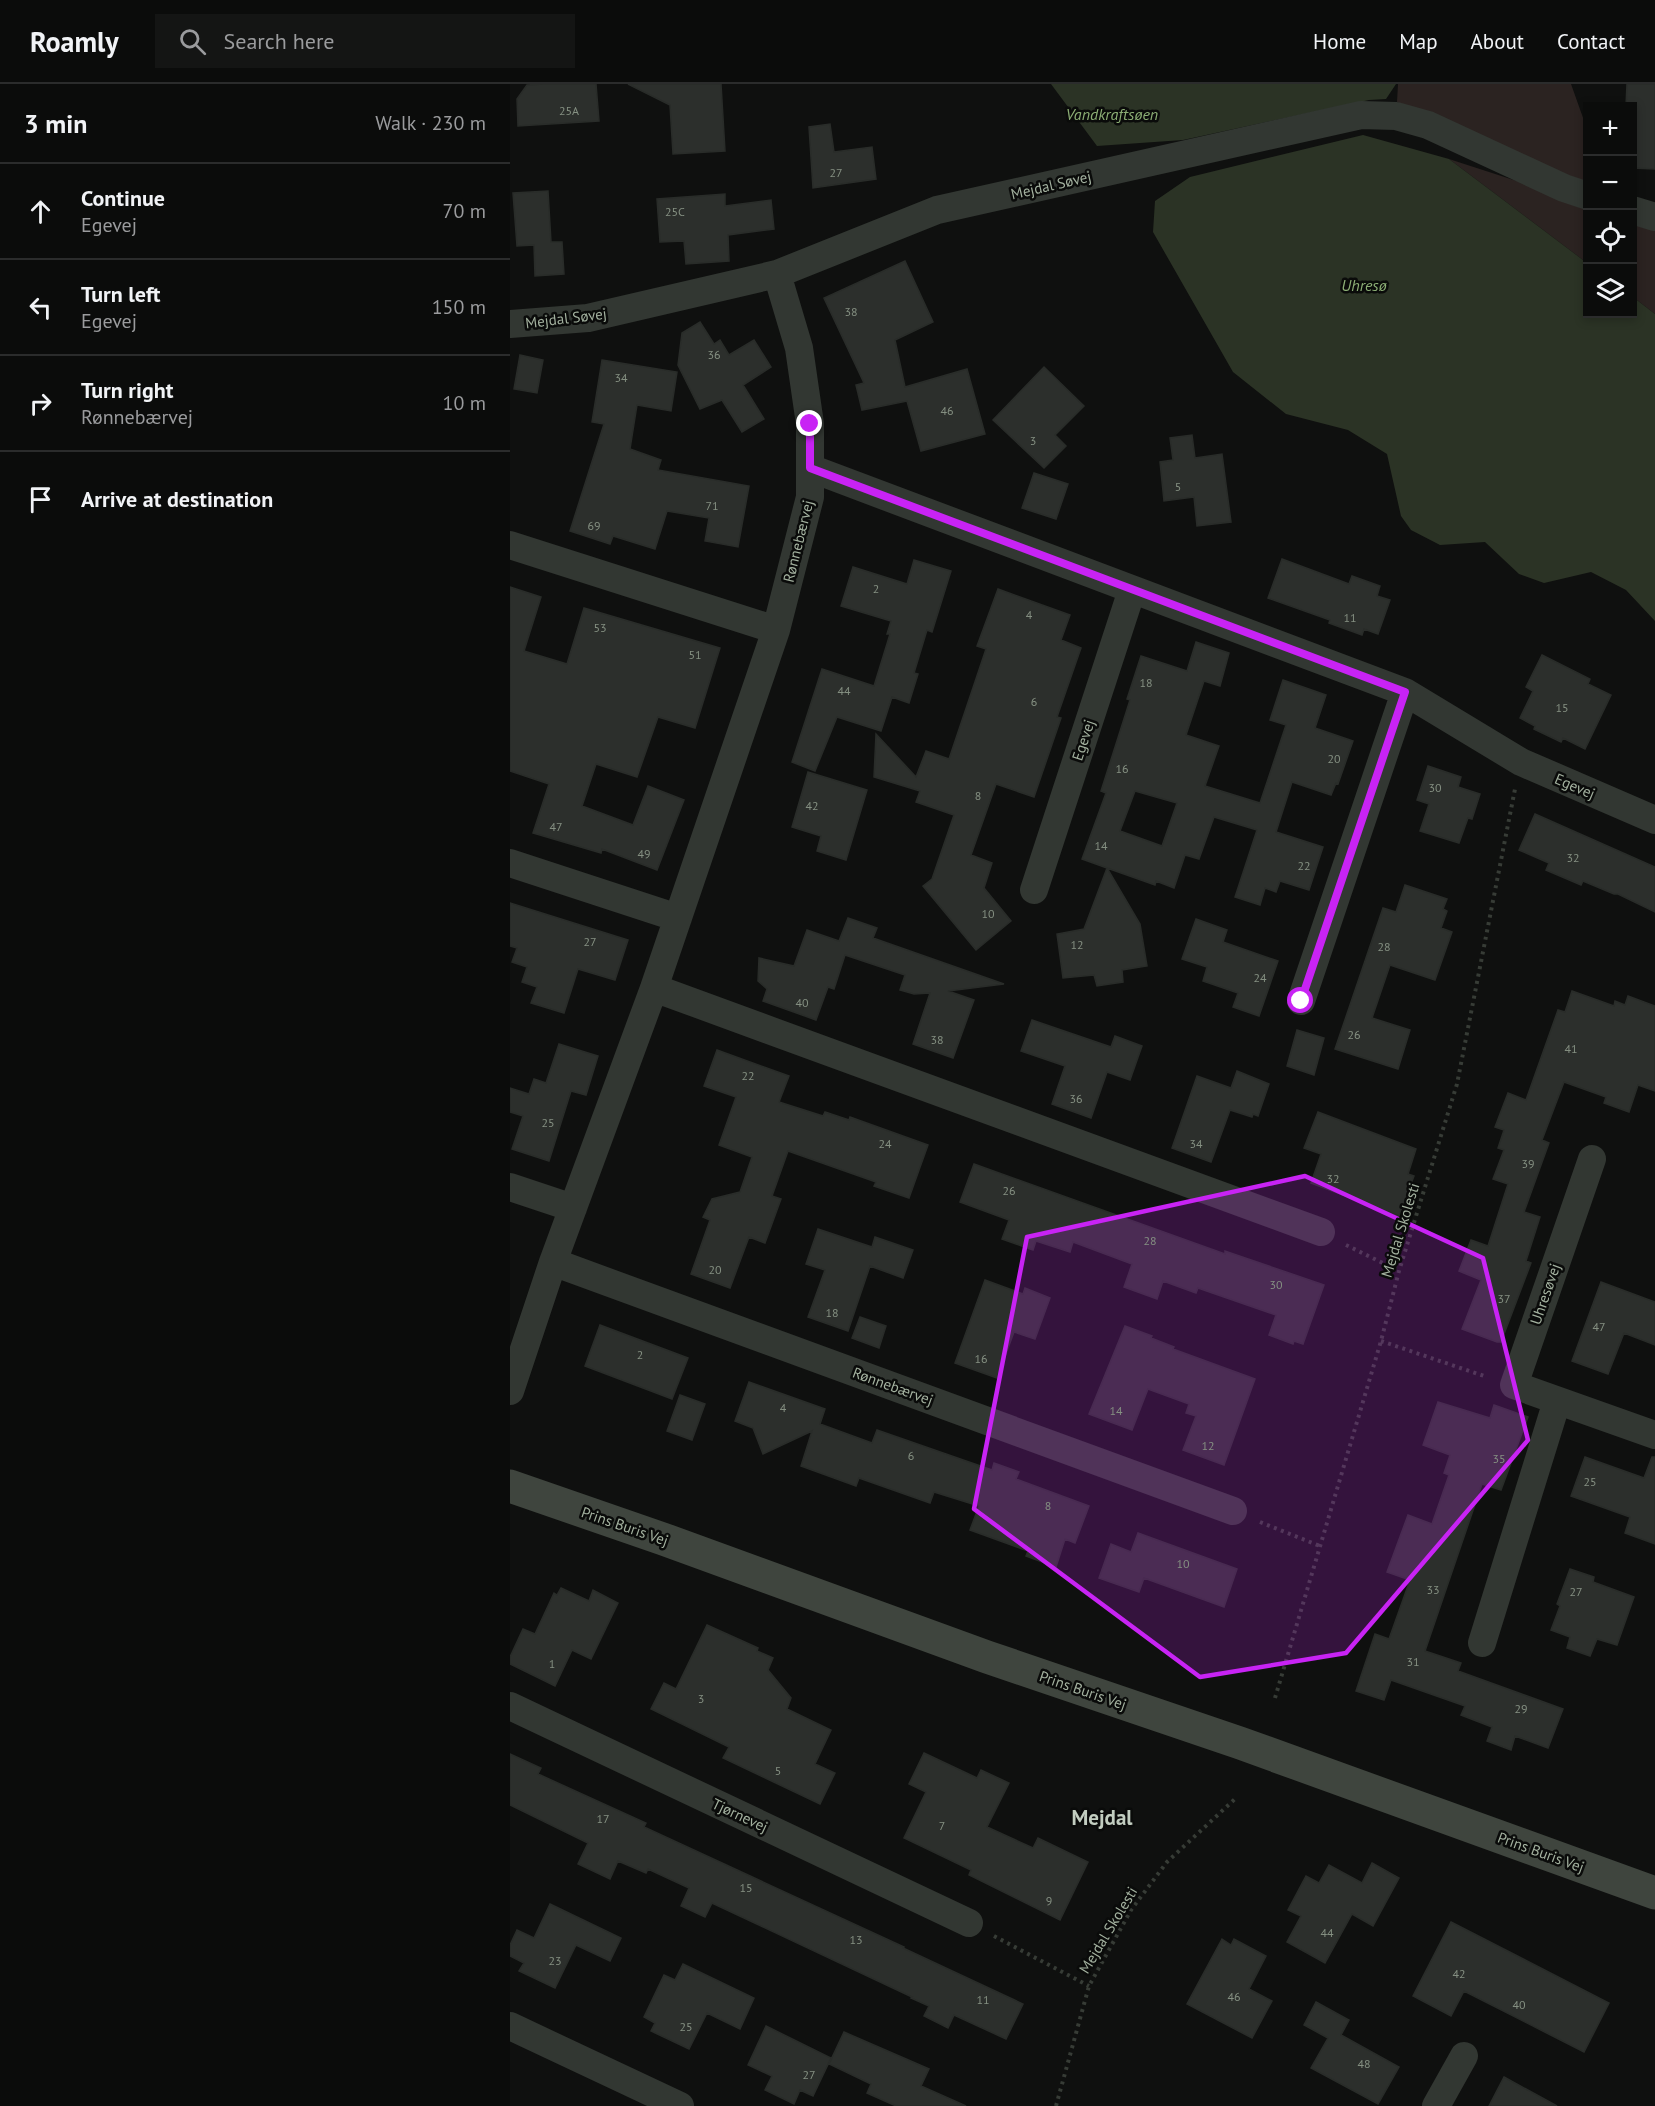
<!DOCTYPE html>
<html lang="en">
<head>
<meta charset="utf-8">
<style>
	:root { --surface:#0b0c0b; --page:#141514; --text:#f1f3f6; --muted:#9a9b9d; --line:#2b2c2c }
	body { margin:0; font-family:"PT Sans",sans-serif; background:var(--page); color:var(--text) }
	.controls { position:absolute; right:18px; top:18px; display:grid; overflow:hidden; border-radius:0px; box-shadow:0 3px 9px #0003 }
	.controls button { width:54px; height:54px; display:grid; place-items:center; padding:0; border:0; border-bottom:2px solid var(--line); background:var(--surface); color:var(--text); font:30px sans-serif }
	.stop { position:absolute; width:18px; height:18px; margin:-14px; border:4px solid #c823f4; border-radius:50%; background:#fff }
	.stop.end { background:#c823f4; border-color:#fff; box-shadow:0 2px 6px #0008 }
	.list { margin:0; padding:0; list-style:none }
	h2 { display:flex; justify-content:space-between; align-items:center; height:78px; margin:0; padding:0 24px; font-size:26px }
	h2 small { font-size:20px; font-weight:400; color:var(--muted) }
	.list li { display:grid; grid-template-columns:39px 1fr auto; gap:18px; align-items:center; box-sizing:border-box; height:96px; padding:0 24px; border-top:2px solid var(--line) }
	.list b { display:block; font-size:22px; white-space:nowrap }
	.list p { margin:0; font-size:20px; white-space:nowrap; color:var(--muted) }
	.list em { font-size:20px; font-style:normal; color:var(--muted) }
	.icon { flex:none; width:33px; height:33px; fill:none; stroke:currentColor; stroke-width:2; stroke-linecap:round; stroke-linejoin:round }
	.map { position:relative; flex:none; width:1145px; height:2022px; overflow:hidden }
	header { display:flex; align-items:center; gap:36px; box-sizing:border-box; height:84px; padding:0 30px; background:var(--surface); border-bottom:2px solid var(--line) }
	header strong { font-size:28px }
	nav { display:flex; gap:33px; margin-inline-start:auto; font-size:21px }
	.search { width:420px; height:54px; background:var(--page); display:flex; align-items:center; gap:15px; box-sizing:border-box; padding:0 21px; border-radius:0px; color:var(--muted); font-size:22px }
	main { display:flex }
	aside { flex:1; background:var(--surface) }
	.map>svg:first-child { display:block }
	.green { fill:#2b2321 }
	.water { fill:#2b3325 }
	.building { fill:#2c2f2c; stroke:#292c29; stroke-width:1.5; fill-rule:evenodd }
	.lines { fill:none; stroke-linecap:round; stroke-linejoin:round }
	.path { stroke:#373c36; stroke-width:4; stroke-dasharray:3 4.5; stroke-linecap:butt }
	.street { stroke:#323732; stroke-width:28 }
	.secondary { stroke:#3f453e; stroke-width:33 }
	.route { stroke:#c823f4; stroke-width:8 }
	.marked { fill:#c823f4; fill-opacity:0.2; stroke:#c823f4; stroke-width:4.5; stroke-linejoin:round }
	.labels { text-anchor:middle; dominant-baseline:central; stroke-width:5; stroke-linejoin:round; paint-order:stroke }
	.number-label { font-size:12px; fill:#859082 }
	.street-label { font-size:15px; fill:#a3b19f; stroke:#0a0b0a }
	.water-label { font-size:16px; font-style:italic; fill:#8cae75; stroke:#0a0b0a }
	.district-label { font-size:21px; font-weight:bold; fill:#c2cdc0; stroke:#0a0b0a }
</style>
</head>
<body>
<header>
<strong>Roamly</strong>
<div class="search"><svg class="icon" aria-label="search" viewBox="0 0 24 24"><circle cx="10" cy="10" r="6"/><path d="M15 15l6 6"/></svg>Search here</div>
<nav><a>Home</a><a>Map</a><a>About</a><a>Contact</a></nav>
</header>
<main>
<aside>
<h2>3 min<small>Walk · 230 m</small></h2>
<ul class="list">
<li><svg class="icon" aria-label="ahead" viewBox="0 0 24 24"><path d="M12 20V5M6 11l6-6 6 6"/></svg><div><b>Continue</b><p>Egevej</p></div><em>70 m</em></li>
<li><svg class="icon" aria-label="left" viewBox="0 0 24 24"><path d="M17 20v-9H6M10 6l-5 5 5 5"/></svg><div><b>Turn left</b><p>Egevej</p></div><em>150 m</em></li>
<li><svg class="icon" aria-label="right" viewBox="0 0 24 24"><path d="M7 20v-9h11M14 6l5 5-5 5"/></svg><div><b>Turn right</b><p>Rønnebærvej</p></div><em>10 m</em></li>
<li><svg class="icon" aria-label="arrive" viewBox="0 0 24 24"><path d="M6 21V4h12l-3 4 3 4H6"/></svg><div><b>Arrive at destination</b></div></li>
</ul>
</aside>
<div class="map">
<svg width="1145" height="2022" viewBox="0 0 1145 2022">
	<rect width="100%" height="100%" fill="#0f100f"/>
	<!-- green -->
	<path class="green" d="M888,0H1061L1077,45V103L1024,83L887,18Z
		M939,75L1077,120V179Z
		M1122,134L1145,141V230L1123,213Z"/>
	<!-- water -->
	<path class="water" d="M541,0H886L876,15L859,16L673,56L587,62Z
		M853,51L939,75L1077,179L1078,230H1122L1123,213L1145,230V537L1116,506L1081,488L1034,499L1009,490L975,458L930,461L901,446L891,432L877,370L838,346L776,330L723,288L643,148L645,117L680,93Z"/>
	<!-- building -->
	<path class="building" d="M33,0H86L89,37L8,42L7,15L17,1Z
		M118,0H211L215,67L163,70L160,21Z
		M1117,0H1145V85L1122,84V22H1116Z
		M320,40L324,68L362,63L366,95L303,104L299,43Z
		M38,107L41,158H52L54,190L25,192L24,161L7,162L3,109Z
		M215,110V122L261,116L264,145L218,151L219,177L176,180L174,157L150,158L147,115Z
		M395,177L423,238L385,256L395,303L457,285L475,350L411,367L397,317L352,326L346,301L354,299L314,214Z
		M190,238L204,260L210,256L219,271L244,256L261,283L233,301L254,335L232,348L212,316L190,325L168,281L172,249Z
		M10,271L33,276L27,309L4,305Z
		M92,276L167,288L161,327L127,321L120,365L151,376L148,386L239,402L228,463L195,457L199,434L157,427L145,465L103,452L100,460L60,447L94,340L82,338Z
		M534,283L574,322L545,351L556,362L534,384L483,336Z
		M682,351L685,374L712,370L721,438L687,442L684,413L654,417L650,378L663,376L660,354Z
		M524,389L558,400L546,435L512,424Z
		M772,475L839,500L842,492L870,502L867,512L880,516L868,550L854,545L852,551L819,539L820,536L758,514Z
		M404,476L441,487L422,548L417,546L404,589L408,590L399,619L382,613L371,647L327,633L305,687L282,678L312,585L364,602L380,550H377L381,537L331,522L343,483L397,500Z
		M0,503L31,513L14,567L57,580L74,524L210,564L185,644L148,633L127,693L86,680L72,722L123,741L138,702L174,716L147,786L92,765L91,769L23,749L39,700L0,687Z
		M488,505L560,531L551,556L571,564L547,633L551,634L524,713L486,700L461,771L482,779L474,804L501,837L466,866L413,802L422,795L444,731L406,718L410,707L364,693L366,650L406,693L416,667L439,675L476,565L467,562Z
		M686,558L719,569L710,602L694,597L676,651L709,662L695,702L750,719L776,641L760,636L773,596L816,611L805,644L843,657L828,700L826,699L821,711L782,698L766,748L813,763L799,806L770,797L766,808L755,804L750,821L725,813L747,746L704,733L689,775L675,771L664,804L646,797L645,801L597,784L630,840L637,882L612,886L613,898L587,902L584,891L553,894L547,850L574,845L597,784L572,775L596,709L591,707L620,616L617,615L631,572L677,587ZM625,707L667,719L652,762L610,747Z
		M1032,571L1080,595L1078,600L1101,611L1075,665L1053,654L1051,658L1024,645L1025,642L1010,634L1023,607L1016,603Z
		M918,682L951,693L948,703L970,710L962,735L958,734L949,759L910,747L919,720L907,716Z
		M298,688L357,706L336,776L307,767L311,752L282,743Z
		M1025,730L1145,783V828L1108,810H1104L1073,797L1071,801L1036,786L1039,779L1009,766Z
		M895,801L937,815L933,825L937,827L931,844L942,848L925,896L880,881L862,934L900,946L888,985L825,965L873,824L886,828Z
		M0,819L118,856L105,896L68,885L54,929L21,919L27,903L12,898L17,883L2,878L7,864L0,862Z
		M338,834L367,844L363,854L494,900L438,907L464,916L443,974L403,960L420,909L404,910L390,906L395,891L335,871L324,905L318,903L306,936L253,917L257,905L248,897L249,874L284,882L297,846L329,857Z
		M686,835L717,846L713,858L768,877L749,932L723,923L728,909L693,897L697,883L672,875Z
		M1062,907L1104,922L1105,917L1115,921L1118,912L1145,922V1007L1128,1001L1119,1028L1094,1019L1096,1013L1054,998L1032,1056L1039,1059L1014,1128L1030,1133L1016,1177L1021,1179L991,1258H987L952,1245L971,1196L949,1187L961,1156L978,1162L998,1100L983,1095L994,1066L988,1064L994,1046L985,1043L998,1009L1016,1016L1048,926L1055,928Z
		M522,936L601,963L605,952L632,962L620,996L597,988L581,1034L542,1020L555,982L511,967Z
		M787,946L814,954L804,991L777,982Z
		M49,960L88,972L76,1011L61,1007L39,1077L2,1065L13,1032L0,1028V1004L19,1010L24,995L36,999Z
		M207,966L279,992L269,1018L313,1032L315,1028L339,1036L340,1033L418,1061L399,1114L364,1102L366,1098L278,1067L262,1112L271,1115L255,1159L239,1153L220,1204L181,1190L200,1136L193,1133L202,1115L230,1108L242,1073L209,1061L226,1013L194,1002Z
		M727,987L759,1000L748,1032L743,1030L742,1033L720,1026L701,1078L662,1064L687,992L721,1004Z
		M808,1028L906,1065L898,1090L904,1092L889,1132L801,1099L811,1070L794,1064Z
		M464,1080L715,1170V1167L747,1178L814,1201L793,1260L784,1257L783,1260L759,1251L766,1231L688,1204L686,1209L653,1197L647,1215L614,1203L622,1180L563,1158L560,1168L526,1157L523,1166L492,1155L499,1136L450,1118Z
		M308,1145L362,1163L365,1153L403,1166L393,1194L360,1182L338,1247L298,1233L315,1186L296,1180Z
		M475,1196L513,1210L515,1204L540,1214L525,1255L504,1248L487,1294L445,1279Z
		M1091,1198L1145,1218V1261L1114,1249L1098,1290L1062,1277Z
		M350,1233L376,1242L369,1264L342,1254Z
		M90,1241L178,1274L162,1315L75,1282Z
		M615,1242L642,1252L641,1254L664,1263L663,1265L745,1295L714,1381L673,1366L686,1332L676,1329L679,1320L638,1305L622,1346L579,1330Z
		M239,1298L315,1325L310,1340L362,1359L367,1346L482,1386L484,1379L509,1388L506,1395L579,1422L565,1459L555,1455L546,1483L516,1472L518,1467L460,1446L469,1422L424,1408L420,1419L349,1394L346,1402L291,1382L302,1347L253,1370L243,1344L225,1337Z
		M170,1311L195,1320L182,1356L157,1347Z
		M928,1318L980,1334L984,1321L1018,1333L991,1406L972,1400L915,1567L951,1579L948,1587L1053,1625L1038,1664L1005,1652L1001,1666L977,1657L982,1643L951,1631L955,1622L881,1596L874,1616L846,1607L865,1550L879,1555L900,1496L877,1488L898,1431L922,1440L939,1391L934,1389L940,1371L913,1361Z
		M1075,1373L1134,1394L1142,1373H1145V1460L1115,1449L1120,1433L1061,1412Z
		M628,1449L727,1485L714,1523L634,1494L629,1508L589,1494L601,1460L621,1468Z
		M1060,1485L1084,1493L1083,1498L1124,1513L1107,1561L1087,1555L1080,1572L1057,1564L1060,1553L1041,1546L1050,1522L1047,1520Z
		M51,1504L79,1517L83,1506L108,1519L81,1575L62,1566L45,1602L0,1580V1573L13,1545L25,1550L44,1509L47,1511Z
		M197,1541L248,1564L247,1567L263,1574L258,1586L281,1614L277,1625L321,1646L305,1680L325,1689L310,1720L213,1674L219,1663L141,1625L154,1599L166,1605Z
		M414,1669L467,1694L471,1686L499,1699L477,1743L523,1764L528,1754L578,1778L550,1836L459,1791L461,1786L394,1754L416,1708L399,1700Z
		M0,1670L31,1684L28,1690L136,1739L134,1743L394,1863L393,1864L513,1920L496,1955L444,1931L438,1944L414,1932L419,1922L401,1914L402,1913L202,1819L195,1833L171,1822L179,1804L138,1785L136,1789L108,1777L100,1795L68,1780L78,1759L0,1721Z
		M862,1779L889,1794L863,1842L842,1830L815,1879L777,1858L791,1832L778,1826L796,1792L809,1799L819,1781L852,1799Z
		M40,1820L111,1854L100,1877L66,1861L45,1904L9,1887L14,1879L0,1872V1861L7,1846L24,1854Z
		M941,1838L1099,1919L1074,1968L954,1907L941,1932L903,1912Z
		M712,1855L721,1861L724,1855L756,1872L739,1905L762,1917L742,1954L677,1920Z
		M173,1880L244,1914L230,1945L197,1929L179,1965L141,1947L145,1939L134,1933L154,1891L165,1896Z
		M806,1918L839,1936L831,1951L889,1983L868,2020L801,1984L818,1954L794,1941Z
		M256,1942L321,1974L303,2012L290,2006L284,2020L255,2006L262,1992L238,1981Z
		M334,1948L419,1985L411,2002L456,2022H386L357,2009L361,2000L319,1980Z
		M994,1993L1047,2022H979Z"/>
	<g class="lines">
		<!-- path -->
		<path class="path" d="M836,1161L889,1187
			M871,1257L977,1293
			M750,1438L810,1462
			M765,1614L871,1257L889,1187L947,1000L1005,705
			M484,1852L579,1902
			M546,2022L579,1902L621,1826L657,1778L726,1714"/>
		<!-- street -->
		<path class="street" d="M1122,126L1145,133
			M0,240L78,234L267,190L427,126L851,31L886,32L918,41L1054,104L1078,112
			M300,384L895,608L1011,678L1145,736
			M0,461L266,546
			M0,779L168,834
			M524,806L622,506
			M144,904L811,1148
			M791,917L895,608
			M1082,1075L1004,1301L1145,1351
			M0,1103L63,1124
			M43,1178L723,1427
			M0,1307L43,1178L144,904L266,546L300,413V340L289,264L267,190
			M972,1559L1047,1317
			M0,1622L459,1839
			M0,1942L170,2022
			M926,2022L954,1972"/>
		<!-- secondary -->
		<path class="secondary" d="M0,1402L153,1455L477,1573L730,1659L1145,1809"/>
	</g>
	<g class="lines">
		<!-- route -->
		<path class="route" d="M300,340V384L895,608L791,917"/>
	</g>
	<!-- marked area -->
	<path class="marked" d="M795,1092L973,1174L1018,1356L836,1569L690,1593L464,1425L517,1153Z"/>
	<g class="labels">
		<!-- number labels -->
		<g class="number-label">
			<text x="59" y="26">25A</text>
			<text x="326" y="88">27</text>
			<text x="165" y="127">25C</text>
			<text x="341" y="227">38</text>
			<text x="204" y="270">36</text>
			<text x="111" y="293">34</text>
			<text x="437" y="326">46</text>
			<text x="523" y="356">3</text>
			<text x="668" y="402">5</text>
			<text x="202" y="421">71</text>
			<text x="84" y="441">69</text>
			<text x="366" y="504">2</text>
			<text x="519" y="530">4</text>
			<text x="840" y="533">11</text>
			<text x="90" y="543">53</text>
			<text x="185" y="570">51</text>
			<text x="636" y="598">18</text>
			<text x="334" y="606">44</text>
			<text x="524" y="617">6</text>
			<text x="1052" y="623">15</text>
			<text x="824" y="674">20</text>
			<text x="612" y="684">16</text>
			<text x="925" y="703">30</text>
			<text x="468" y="711">8</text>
			<text x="302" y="721">42</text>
			<text x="46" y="742">47</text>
			<text x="591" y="761">14</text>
			<text x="134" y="769">49</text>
			<text x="1063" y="773">32</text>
			<text x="794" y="781">22</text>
			<text x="478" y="829">10</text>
			<text x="80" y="857">27</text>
			<text x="567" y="860">12</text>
			<text x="874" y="862">28</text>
			<text x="750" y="893">24</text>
			<text x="292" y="918">40</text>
			<text x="844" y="950">26</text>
			<text x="427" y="955">38</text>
			<text x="1061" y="964">41</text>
			<text x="238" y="991">22</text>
			<text x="566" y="1014">36</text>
			<text x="38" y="1038">25</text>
			<text x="375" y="1059">24</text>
			<text x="686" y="1059">34</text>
			<text x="1018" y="1079">39</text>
			<text x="823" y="1094">32</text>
			<text x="499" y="1106">26</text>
			<text x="640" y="1156">28</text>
			<text x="205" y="1185">20</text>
			<text x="766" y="1200">30</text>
			<text x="994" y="1214">37</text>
			<text x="322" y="1228">18</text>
			<text x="1089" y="1242">47</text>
			<text x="130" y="1270">2</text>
			<text x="471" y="1274">16</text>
			<text x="273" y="1323">4</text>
			<text x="606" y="1326">14</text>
			<text x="698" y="1361">12</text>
			<text x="401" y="1371">6</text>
			<text x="989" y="1374">35</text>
			<text x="1080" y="1397">25</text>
			<text x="538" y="1421">8</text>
			<text x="673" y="1479">10</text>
			<text x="923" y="1505">33</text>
			<text x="1066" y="1507">27</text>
			<text x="903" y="1577">31</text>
			<text x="42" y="1579">1</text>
			<text x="191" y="1614">3</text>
			<text x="1011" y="1624">29</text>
			<text x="268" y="1686">5</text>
			<text x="93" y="1734">17</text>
			<text x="432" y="1741">7</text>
			<text x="236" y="1803">15</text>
			<text x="539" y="1816">9</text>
			<text x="817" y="1848">44</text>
			<text x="346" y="1855">13</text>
			<text x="45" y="1876">23</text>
			<text x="949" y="1889">42</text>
			<text x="724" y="1912">46</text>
			<text x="473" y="1915">11</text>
			<text x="1009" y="1920">40</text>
			<text x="176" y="1942">25</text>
			<text x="854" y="1979">48</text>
			<text x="299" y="1990">27</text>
		</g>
		<!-- street labels -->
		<g class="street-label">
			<text transform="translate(541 101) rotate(-13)">Mejdal Søvej</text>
			<text transform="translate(56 234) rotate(-7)">Mejdal Søvej</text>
			<text transform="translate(288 457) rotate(-76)">Rønnebærvej</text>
			<text transform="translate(573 656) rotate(-72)">Egevej</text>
			<text transform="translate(1065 702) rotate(23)">Egevej</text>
			<text transform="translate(890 1146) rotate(-73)">Mejdal Skolesti</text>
			<text transform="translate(1035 1210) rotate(-71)">Uhresøvej</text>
			<text transform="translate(383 1302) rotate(20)">Rønnebærvej</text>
			<text transform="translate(115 1442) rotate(19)">Prins Buris Vej</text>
			<text transform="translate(573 1606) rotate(19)">Prins Buris Vej</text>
			<text transform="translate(230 1731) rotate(25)">Tjørnevej</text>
			<text transform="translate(1031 1768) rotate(20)">Prins Buris Vej</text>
			<text transform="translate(598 1846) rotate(-59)">Mejdal Skolesti</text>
		</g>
		<!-- water labels -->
		<g class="water-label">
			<text x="602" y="30">Vandkraftsøen</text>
			<text x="854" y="201">Uhresø</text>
		</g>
		<!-- district labels -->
		<g class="district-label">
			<text x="592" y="1733">Mejdal</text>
		</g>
	</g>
</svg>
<div class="controls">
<button>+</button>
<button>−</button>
<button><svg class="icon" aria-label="locate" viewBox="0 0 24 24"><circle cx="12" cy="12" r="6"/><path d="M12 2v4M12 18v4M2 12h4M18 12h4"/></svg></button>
<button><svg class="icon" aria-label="layers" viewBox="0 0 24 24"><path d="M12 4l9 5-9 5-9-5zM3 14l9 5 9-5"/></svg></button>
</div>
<div class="stop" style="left:791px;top:917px"></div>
<div class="stop end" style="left:300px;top:340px"></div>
</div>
</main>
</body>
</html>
